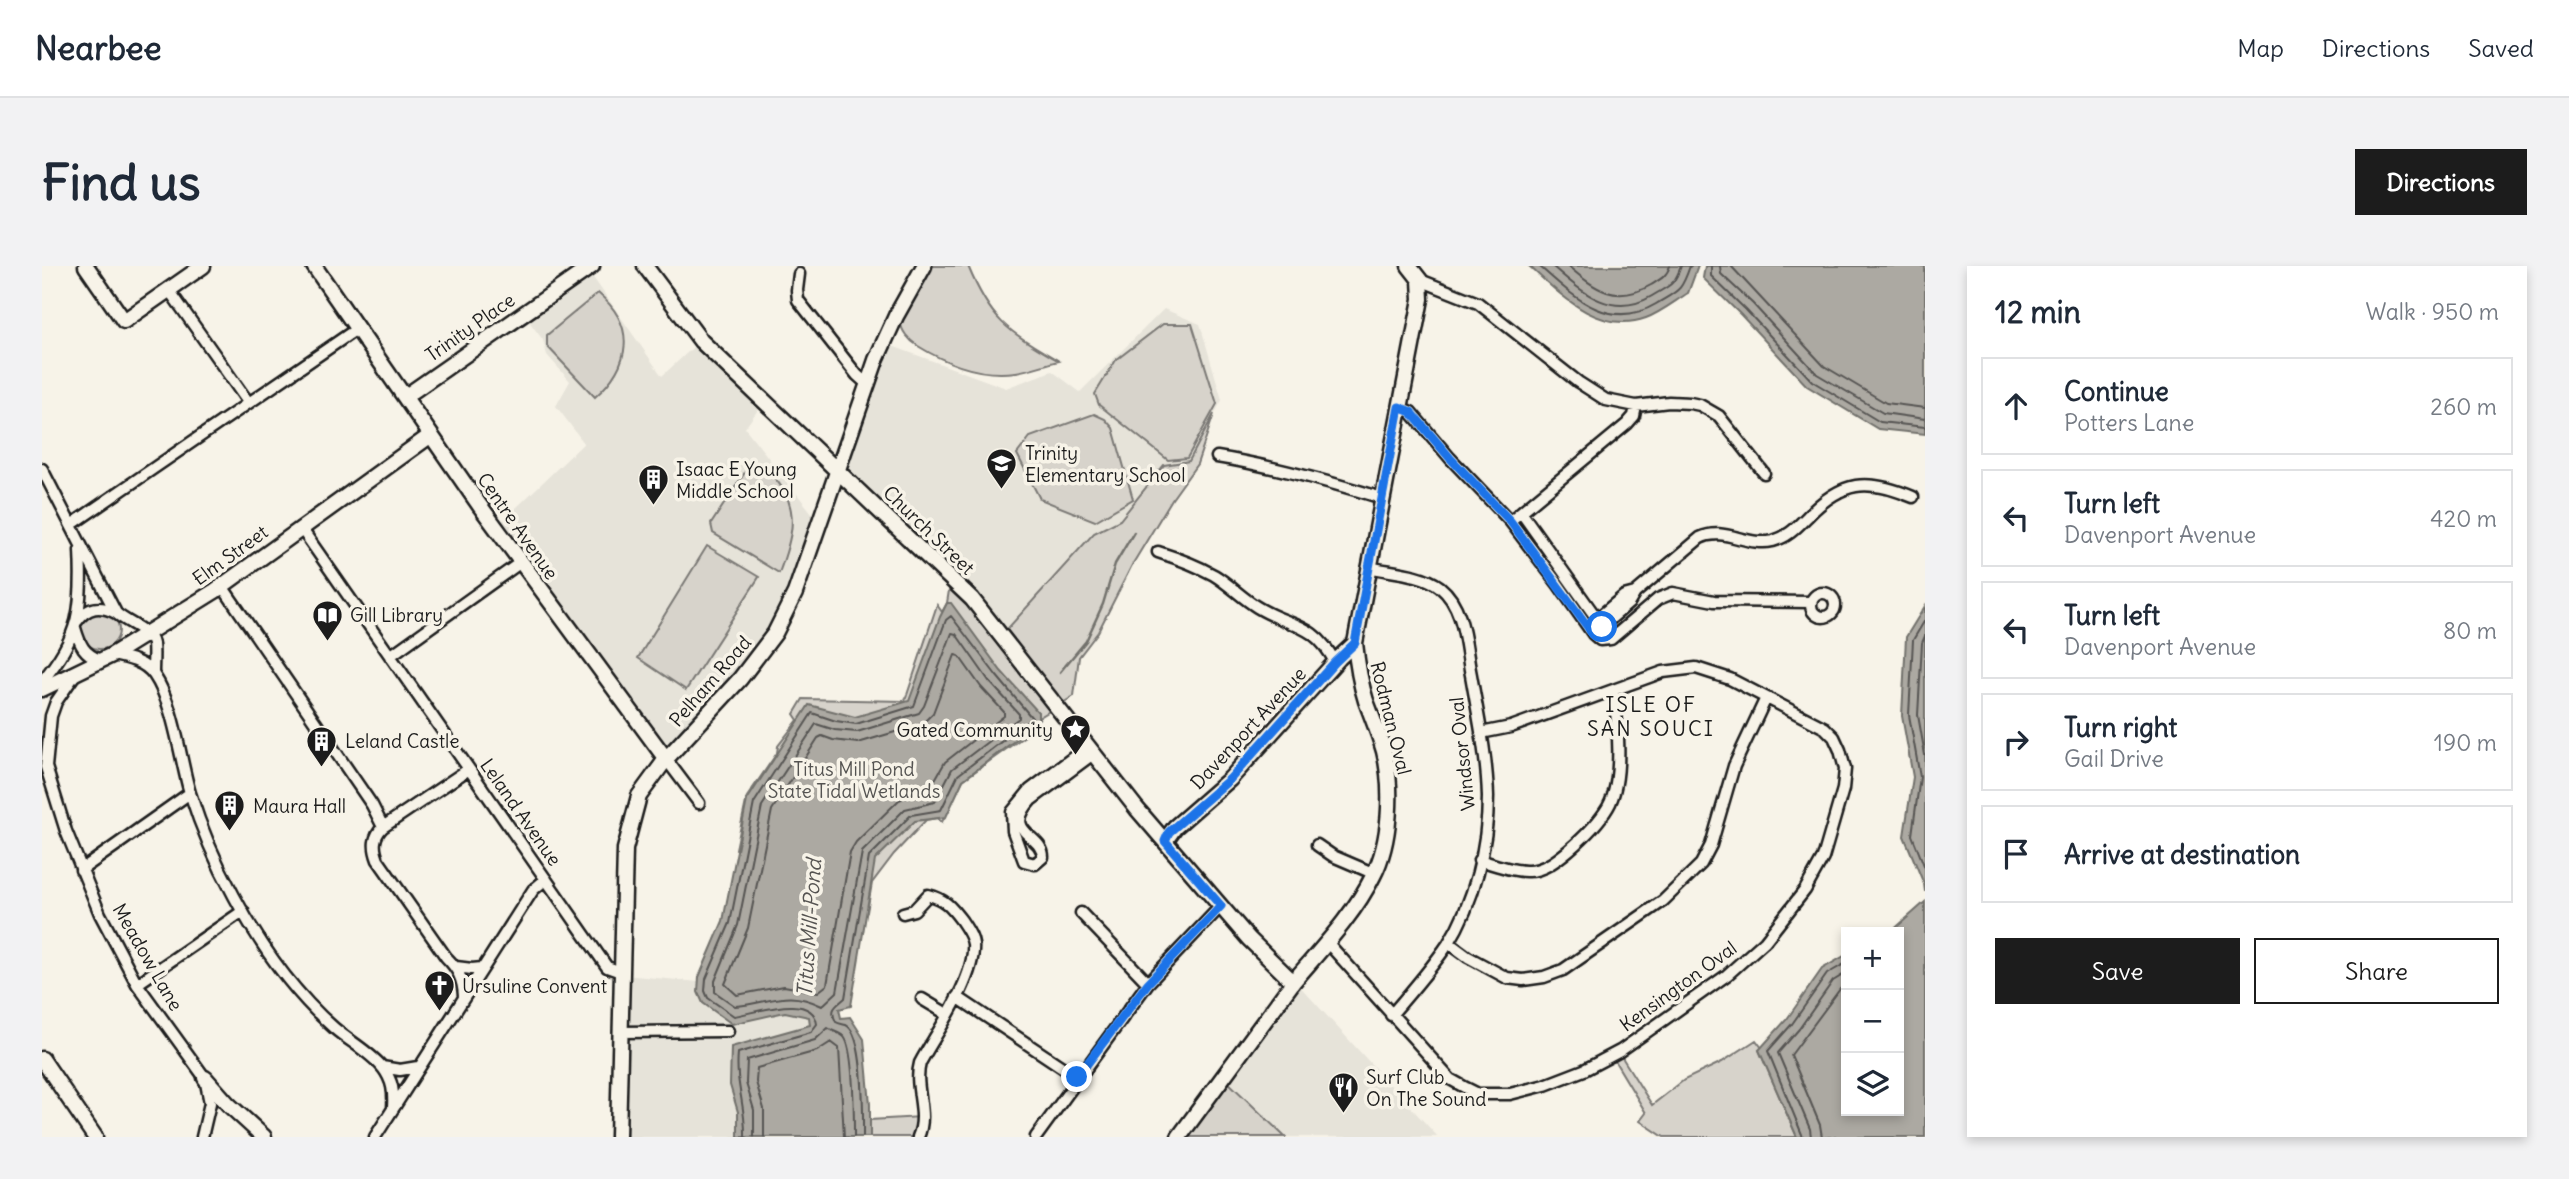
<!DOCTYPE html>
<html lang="en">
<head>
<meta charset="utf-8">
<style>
	:root { --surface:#fff; --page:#f2f2f3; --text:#1f2937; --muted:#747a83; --line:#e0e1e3; --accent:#1c1c1c }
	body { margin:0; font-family:Delius,sans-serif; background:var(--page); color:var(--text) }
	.controls { position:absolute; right:21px; bottom:21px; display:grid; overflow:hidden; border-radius:0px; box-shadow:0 4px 10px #0003 }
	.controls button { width:63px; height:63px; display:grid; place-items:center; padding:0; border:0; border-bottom:2px solid var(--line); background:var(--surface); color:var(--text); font:35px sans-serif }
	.stop { position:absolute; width:21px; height:21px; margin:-16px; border:5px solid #1a73e8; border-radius:50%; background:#fff }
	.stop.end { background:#1a73e8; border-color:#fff; box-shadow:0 2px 7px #0008 }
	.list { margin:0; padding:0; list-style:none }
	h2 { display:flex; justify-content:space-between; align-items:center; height:91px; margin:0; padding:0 28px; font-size:30px }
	h2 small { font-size:23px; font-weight:400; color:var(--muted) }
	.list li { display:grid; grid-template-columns:46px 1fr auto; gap:21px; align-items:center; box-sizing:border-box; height:98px; margin:0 14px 14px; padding:0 14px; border:2px solid var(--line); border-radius:0px }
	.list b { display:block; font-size:26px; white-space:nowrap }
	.list p { margin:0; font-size:23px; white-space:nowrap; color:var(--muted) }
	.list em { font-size:23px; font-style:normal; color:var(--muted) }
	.actions { display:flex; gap:14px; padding:21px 28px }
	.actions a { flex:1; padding:16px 0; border:2px solid var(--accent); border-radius:0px; text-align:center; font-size:24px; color:var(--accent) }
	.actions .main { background:var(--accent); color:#fff }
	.icon { flex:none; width:38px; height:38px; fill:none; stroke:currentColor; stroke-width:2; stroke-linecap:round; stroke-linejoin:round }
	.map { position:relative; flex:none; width:1883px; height:871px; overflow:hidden; border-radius:0px }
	header { display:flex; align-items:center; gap:42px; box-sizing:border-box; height:98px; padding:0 35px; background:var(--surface); border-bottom:2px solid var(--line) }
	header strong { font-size:33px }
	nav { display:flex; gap:38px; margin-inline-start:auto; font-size:24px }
	.intro { display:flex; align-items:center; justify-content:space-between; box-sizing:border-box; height:168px; padding:0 42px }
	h1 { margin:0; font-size:49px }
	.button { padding:18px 32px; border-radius:0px; background:var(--accent); color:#fff; font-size:24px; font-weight:700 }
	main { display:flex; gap:42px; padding:0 42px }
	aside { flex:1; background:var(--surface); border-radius:0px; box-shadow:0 4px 10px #0003 }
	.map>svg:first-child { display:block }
	.built { fill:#e6e3d9 }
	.green { fill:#d7d3cb; stroke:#7a7874; stroke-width:2 }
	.water { fill:#aca9a2; stroke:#72716c; stroke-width:2 }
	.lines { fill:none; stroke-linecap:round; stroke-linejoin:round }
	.shore { stroke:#565452; stroke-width:2 }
	.stream { stroke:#72716c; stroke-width:2.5 }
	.street-casing { stroke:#1c1c1c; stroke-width:15 }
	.secondary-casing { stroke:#1c1c1c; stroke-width:19 }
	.street { stroke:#f7f3e8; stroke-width:10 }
	.secondary { stroke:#f7f3e8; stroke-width:14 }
	.route { stroke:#1a73e8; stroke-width:9 }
	.labels { text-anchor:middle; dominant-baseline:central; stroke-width:7; stroke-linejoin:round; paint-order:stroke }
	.street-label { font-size:19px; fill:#1c1c1c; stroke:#f7f3e8 }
	.poi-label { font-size:19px; fill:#1c1c1c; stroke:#f7f3e8; text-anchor:start }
	.park-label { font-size:19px; fill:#545351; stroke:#f7f3e8 }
	.neighbourhood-label { font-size:21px; letter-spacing:2px; fill:#1c1c1c; stroke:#f7f3e8 }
	.water-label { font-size:21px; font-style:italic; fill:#565452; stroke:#f7f3e8 }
</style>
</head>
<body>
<header>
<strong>Nearbee</strong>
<nav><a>Map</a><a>Directions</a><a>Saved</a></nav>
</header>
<div class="intro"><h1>Find us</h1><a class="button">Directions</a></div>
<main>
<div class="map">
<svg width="1883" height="871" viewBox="0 0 1883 871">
	<rect width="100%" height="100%" fill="#f7f3e8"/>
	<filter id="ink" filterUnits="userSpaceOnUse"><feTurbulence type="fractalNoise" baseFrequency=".0143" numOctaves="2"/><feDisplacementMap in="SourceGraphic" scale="14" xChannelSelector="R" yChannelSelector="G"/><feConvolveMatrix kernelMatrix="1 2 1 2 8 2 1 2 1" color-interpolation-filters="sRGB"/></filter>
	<g filter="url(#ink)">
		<!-- built -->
		<path class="built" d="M543,0L620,110L660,73L723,134L703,162L777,256L733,366L626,494L453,262L542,177L514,140L528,115L505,89L501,74L480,46Z
			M1122,43L1158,58L1180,134L1147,196L1122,199L1078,254L1051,267L959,371L797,203L842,77L964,122L1010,105L1038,126Z
			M582,709L657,716L656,726L661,737L690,758L743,746L767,751L768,759L688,819L696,846V871H579Z
			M1253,715L1396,871H1243L1182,812Z"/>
		<!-- green -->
		<path class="green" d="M887,0H926C949,56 966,65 1017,95C1003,98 988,104 974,106C939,111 905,98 876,80C868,75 857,64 859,53C861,43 881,11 887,0Z
			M556,27C595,60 589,99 553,131L505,80V69Z
			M1121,58H1150L1175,138L1145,192L1126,194L1057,139L1053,128L1074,94Z
			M1052,148L1063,153L1071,162L1091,233L1053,255L998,233L975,188L988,171Z
			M1172,148L1155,198L1130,233L1090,299L1056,366L1037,391L1032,430L998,451L993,460L994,462L921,514L900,556L895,552L884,554L852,588L830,617L825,646L694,583L705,531L735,487L736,480L756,454L752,448L761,433L863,435L895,339L900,346L905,337L909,312L959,370L1052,267L1078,254L1122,199L1147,195Z
			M709,197C722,201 727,205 736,216C759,245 749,275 737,307L671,267L669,258Z
			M665,280L717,311L644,424L596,392Z
			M39 364a19 19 0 1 1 38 0a19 19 0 1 1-38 0Z
			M1714,774L1720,782L1717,784L1755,871H1622L1598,855L1604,847L1571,792L1578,788L1610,839L1642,814L1680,796Z
			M1182,812L1243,871H1140Z
			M879,851L873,871H828V854Z"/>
		<!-- water -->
		<path class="water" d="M1487,0H1656L1646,27C1633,35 1618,47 1604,52C1557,69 1519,29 1487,0Z
			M1663,0H1883V168L1836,163L1765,120L1699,49L1661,12Z
			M905,337H909L959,405L996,446V457L921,514L904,551L873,555L833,594L809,740L797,743L799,752L808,751L822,773L828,838V871H696V846L688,819L689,781L768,759L767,751L743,746L690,758L661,737L656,726L657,711L681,655L705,534L767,439L813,451L867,435L898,351Z
			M1883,340V626L1882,618L1862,570L1871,511L1860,450L1864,371Z
			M1883,636V871H1755L1717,784L1745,753L1780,703L1804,689V845H1857V666H1849Z"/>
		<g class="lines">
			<!-- shore -->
			<path class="shore" d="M1497,0C1532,31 1567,66 1614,38C1637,24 1639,26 1648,0
				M1510,0C1540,26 1570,54 1610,30C1628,19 1632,20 1639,0
				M1526,0C1554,24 1574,39 1609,19C1619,13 1624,11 1628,0
				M1669,0V10L1704,44L1770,115L1838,156L1883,161
				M1678,0L1679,8L1711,38L1775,108L1841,147L1883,153
				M1689,0L1782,100L1844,137L1883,142
				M1883,354L1871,374L1867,449L1878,511L1870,569L1883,602
				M910,367L914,368L947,415L977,448V452L910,503L893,536L863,543L820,586L795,726L780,740C743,722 728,738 693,740L673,726V715L696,659L720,540L774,458L793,464L815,466L877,447L882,440Z
				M1883,370L1880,377L1876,449L1883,489
				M913,389L917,390L939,421L962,446V450L903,496L886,526L867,530L857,534L814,576L808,586L785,719L776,726L742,720L695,729L683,718L706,662L730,544L776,472L780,470L791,474L816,477L880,458L891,447Z
				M703,871C704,841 693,818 696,787L769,766L775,758C771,725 713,747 692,750L666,732L663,725L664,713L688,657L712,537L770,447L794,455L814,458L872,440L904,354L909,350L954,409L990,452L916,509L899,544L869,549L827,591L803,732C794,740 787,742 794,756C797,758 801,758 804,759C823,768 821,851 821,871
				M712,871V844L704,817L705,794L773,774L786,762C790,765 798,767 801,770C812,778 812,854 812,871
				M722,871V843L714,816L715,802L775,785L789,776L797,782L802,871
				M1761,871L1726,785L1750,758L1785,708L1804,697
				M1769,871L1768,863L1736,787L1757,763L1791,715L1804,707
				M1780,871L1778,859L1749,789L1798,723L1804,719"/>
			<!-- stream -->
			<path class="stream" d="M1018,406L1044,375L1061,338L1073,298L1092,266"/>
			<defs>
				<path id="street" d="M757,8L755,24L756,34L815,109L825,118
					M1378,14L1436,37L1536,116L1564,134L1594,140L1627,136L1648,137L1658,139L1677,150L1722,207
					M127,24L206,136
					M1358,141L1369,146L1408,192L1468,255L1516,318L1551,368L1558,374L1569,373
					M1175,191C1231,200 1285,215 1340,232
					M0,203L74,347C84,357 109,364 111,378C112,387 111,398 111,407
					M1479,246L1563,364
					M1468,255L1585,158L1592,150L1594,140
					M29,259L316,62
					M259,262L565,701L579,706
					M1116,286C1135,292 1154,299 1172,309C1187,318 1200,332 1215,341C1249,362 1271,355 1293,396
					M1326,301C1348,306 1380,307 1398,321C1423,341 1423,380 1429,409C1436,449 1445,490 1446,531C1446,579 1432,637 1406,678C1389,703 1369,726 1349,749
					M180,320L330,539L341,561
					M1769 339a12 12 0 1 1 24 0a12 12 0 1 1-24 0Z
					M35,355C46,340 58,339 74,347
					M1551,356L1582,330L1593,327
					M33,362C38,379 42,388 58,394
					M1551,368L1587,337L1593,327L1658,272C1681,260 1705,281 1731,275C1746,271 1754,262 1765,251C1800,214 1825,212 1871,231
					M1569,373L1616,333L1631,327L1672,335L1769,336
					M71,389C86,392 103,396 112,409C132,438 138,493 148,527C159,562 174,597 192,630C217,677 251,726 292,762C307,775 328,786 341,802C351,815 352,827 351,842
					M348,390L479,296
					M32,410L14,436L9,450L4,501L24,565L58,648L95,718L163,812L168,837L160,871
					M0,415C38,371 41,340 38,284
					M1045,481L988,524L970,546L971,565L982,595L993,598L1001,591C1001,568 959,568 989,534L1051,488
					M624,493L657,537
					M1275,579L1291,590L1333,608
					M1437,594C1452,598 1469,605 1484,605C1500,606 1515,594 1527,584C1541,572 1556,558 1566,541C1582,514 1576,455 1571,425
					M39,604L148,527
					M861,647L872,644L886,629C903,633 909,641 919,654C924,662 930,669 931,678C934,712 894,767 878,797C871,822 887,846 876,871
					M1039,647L1106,717
					M1284,675L1408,813L1424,822L1436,828H1468L1503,819L1542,804L1578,785L1685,709L1723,675L1763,624L1781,592L1801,523L1803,503L1798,484L1792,471L1783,462L1688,413L1654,402L1621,406L1469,461L1439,467
					M1407,677L1426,691L1465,712L1481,714L1502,711L1521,704L1621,635L1659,598L1669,579L1692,500L1724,432
					M414,701L430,703L440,702
					M95,718L201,645
					M422,730C421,713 416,703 404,691L336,594C331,581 331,571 341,561L427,503
					M915,731L1035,811
					M880,733L905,748
					M578,766L686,765
					M340,801L358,804L376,801
					M333,871L491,624L504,613
					M994,871L1106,717L1179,640"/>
				<path id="secondary" d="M44,0L82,55L161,0
					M272,0L438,240L624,493
					M603,0L659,75L930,333L1095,543L1207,673L1251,716L1137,871
					M364,130L550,0
					M0,423L70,389L173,325L389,169
					M1123,575L1133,561L1188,513L1297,392L1313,377
					M1251,716C1279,683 1312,649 1331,610C1349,576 1351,522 1342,485C1337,468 1330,451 1324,435C1318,416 1315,397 1313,377L1379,33L1378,14L1367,0
					M0,793L53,871
					M163,812L186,838L222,871
					M576,871L583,583L597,530L624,493L698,413L733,367L753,327L834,94L854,50L882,0"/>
			</defs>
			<!-- street casing -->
			<use href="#street" class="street-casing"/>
			<!-- secondary casing -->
			<use href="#secondary" class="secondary-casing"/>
			<!-- street -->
			<use href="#street" class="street"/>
			<!-- secondary -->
			<use href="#secondary" class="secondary"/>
		</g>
	</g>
	<g class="lines" filter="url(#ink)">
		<!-- route -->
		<path class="route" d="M1035,811L1106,717L1179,640L1123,575L1127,566L1188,513L1293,396L1313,377L1357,141L1369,146L1408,192L1468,255L1551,368L1560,361"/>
	</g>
	<!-- icons -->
	<defs>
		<symbol id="school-pin" viewBox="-11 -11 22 30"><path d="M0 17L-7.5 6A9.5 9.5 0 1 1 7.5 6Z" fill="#1c1c1c" stroke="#f7f3e8"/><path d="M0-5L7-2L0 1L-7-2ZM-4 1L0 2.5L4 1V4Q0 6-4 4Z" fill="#fff"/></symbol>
		<symbol id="building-pin" viewBox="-11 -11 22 30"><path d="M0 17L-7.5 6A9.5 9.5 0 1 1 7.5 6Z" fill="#1c1c1c" stroke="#f7f3e8"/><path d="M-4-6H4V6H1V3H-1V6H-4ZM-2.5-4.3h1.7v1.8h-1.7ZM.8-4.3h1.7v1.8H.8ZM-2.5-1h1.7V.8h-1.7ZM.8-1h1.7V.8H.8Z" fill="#fff"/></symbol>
		<symbol id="library-pin" viewBox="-11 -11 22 30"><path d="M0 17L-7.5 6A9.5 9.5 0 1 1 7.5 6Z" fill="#1c1c1c" stroke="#f7f3e8"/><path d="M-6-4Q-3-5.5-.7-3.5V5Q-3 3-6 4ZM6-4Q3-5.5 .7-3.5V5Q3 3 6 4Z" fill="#fff"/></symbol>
		<symbol id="sight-pin" viewBox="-11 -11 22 30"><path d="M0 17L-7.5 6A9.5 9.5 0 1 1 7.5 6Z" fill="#1c1c1c" stroke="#f7f3e8"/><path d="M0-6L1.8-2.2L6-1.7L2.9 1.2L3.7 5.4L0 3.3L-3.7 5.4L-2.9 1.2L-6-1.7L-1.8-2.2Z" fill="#fff"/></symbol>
		<symbol id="church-pin" viewBox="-11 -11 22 30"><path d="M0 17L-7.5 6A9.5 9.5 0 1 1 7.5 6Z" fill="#1c1c1c" stroke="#f7f3e8"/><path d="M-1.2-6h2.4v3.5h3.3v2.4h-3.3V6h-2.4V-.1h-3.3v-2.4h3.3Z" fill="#fff"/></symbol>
		<symbol id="restaurant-pin" viewBox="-11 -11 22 30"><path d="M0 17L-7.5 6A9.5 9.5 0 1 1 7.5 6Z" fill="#1c1c1c" stroke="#f7f3e8"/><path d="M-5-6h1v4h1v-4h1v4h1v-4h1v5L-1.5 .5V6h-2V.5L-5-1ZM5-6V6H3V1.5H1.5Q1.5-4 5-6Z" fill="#fff"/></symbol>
	</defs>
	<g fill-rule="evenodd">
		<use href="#school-pin" x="942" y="180" width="35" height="47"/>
		<use href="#building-pin" x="594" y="196" width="35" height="47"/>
		<use href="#library-pin" x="268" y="332" width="35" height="47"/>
		<use href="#sight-pin" x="1016" y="446" width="35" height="47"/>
		<use href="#building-pin" x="262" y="458" width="35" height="47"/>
		<use href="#building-pin" x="170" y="522" width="35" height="47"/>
		<use href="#church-pin" x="380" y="702" width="35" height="47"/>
		<use href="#restaurant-pin" x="1284" y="804" width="35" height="47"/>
	</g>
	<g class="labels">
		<!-- street labels -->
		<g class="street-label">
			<text transform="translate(428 61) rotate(-35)">Trinity Place</text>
			<text transform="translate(476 260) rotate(55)">Centre Avenue</text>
			<text transform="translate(887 264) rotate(44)">Church Street</text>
			<text transform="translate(188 289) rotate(-36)">Elm Street</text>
			<text transform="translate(668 415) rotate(-49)">Pelham Road</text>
			<text transform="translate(1349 452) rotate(76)">Rodman Oval</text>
			<text transform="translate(1206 462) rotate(-47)">Davenport Avenue</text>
			<text transform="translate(1420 488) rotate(-96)">Windsor Oval</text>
			<text transform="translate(479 546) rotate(55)">Leland Avenue</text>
			<text transform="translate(106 691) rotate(60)">Meadow Lane</text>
			<text transform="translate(1636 720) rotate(-36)">Kensington Oval</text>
		</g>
		<!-- poi labels -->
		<g class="poi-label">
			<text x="983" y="187">Trinity<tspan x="983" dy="22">Elementary School</tspan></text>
			<text x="634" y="203">Isaac E Young<tspan x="634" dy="22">Middle School</tspan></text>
			<text x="308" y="349">Gill Library</text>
			<text x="1011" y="464" text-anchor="end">Gated Community</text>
			<text x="303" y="475">Leland Castle</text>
			<text x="211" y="540">Maura Hall</text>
			<text x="420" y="720">Ursuline Convent</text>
			<text x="1324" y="811">Surf Club<tspan x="1324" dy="22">On The Sound</tspan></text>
		</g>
		<!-- park labels -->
		<g class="park-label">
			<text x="812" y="503">Titus Mill Pond<tspan x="812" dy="22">State Tidal Wetlands</tspan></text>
		</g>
		<!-- neighbourhood labels -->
		<g class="neighbourhood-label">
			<text x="1609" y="438">ISLE OF<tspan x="1609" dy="24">SAN SOUCI</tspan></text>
		</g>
		<!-- water labels -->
		<g class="water-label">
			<text transform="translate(767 662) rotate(-86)">Titus Mill-Pond</text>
		</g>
	</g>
</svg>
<div class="controls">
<button>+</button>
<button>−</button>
<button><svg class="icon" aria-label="layers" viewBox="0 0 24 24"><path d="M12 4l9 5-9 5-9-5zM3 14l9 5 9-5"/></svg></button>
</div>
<div class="stop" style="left:1560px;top:361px"></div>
<div class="stop end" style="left:1035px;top:811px"></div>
</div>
<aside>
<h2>12 min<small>Walk · 950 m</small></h2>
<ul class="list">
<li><svg class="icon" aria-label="ahead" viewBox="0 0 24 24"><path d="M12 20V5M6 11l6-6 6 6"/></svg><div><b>Continue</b><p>Potters Lane</p></div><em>260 m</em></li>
<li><svg class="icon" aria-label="left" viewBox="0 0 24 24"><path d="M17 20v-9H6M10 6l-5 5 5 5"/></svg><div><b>Turn left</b><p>Davenport Avenue</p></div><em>420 m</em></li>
<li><svg class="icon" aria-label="left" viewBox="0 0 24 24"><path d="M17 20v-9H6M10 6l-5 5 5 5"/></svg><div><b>Turn left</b><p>Davenport Avenue</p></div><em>80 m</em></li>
<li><svg class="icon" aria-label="right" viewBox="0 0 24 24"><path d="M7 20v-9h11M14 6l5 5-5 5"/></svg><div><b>Turn right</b><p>Gail Drive</p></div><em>190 m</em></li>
<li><svg class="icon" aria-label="arrive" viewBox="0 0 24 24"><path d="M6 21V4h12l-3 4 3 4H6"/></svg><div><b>Arrive at destination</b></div></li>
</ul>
<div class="actions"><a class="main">Save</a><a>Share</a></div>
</aside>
</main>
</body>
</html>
